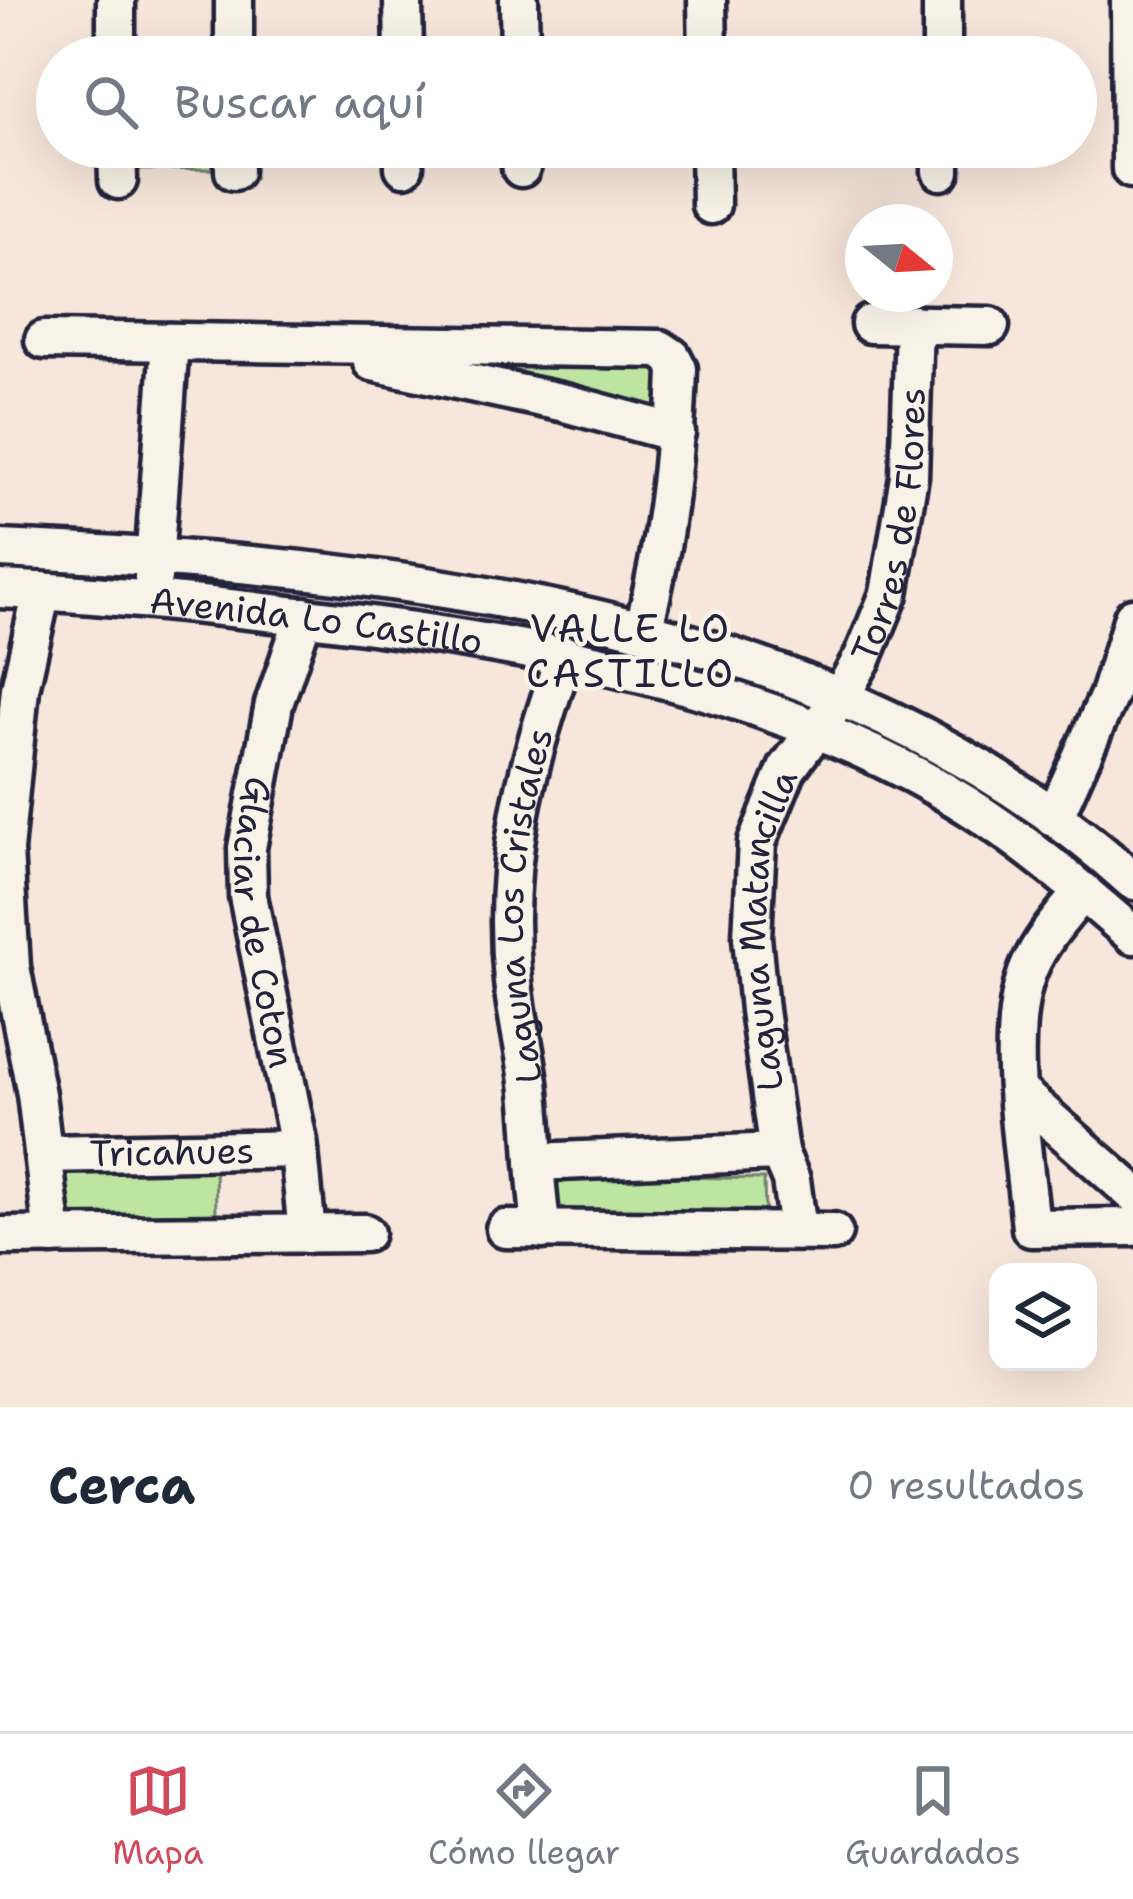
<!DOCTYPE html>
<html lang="es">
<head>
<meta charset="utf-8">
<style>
	:root { --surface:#fff; --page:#f2f2f3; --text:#1f2937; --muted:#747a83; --line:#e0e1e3; --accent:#d1495b }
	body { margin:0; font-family:"Shantell Sans",sans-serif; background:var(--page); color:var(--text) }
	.controls { position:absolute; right:36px; bottom:36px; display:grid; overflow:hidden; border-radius:24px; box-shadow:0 12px 48px #0002 }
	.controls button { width:108px; height:108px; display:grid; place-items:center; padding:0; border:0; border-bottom:3px solid var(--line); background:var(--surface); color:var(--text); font:60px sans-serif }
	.compass { position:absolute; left:845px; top:204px; width:108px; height:108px; border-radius:50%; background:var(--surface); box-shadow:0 12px 48px #0002; rotate:108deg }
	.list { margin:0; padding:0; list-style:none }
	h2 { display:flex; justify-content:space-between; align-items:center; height:156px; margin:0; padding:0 48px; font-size:51px }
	h2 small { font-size:39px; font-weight:400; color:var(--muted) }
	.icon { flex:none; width:66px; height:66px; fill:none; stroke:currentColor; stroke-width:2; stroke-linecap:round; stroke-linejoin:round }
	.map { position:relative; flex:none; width:1133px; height:1407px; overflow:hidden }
	.search { position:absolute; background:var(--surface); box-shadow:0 12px 48px #0002; left:36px; right:36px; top:36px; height:132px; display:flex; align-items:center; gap:30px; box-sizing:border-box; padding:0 42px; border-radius:66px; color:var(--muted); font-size:45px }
	.sheet { height:324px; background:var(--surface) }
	nav { display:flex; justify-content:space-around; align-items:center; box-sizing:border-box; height:168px; border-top:3px solid var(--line); background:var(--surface); font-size:33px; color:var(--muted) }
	nav a { display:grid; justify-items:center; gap:6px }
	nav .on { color:var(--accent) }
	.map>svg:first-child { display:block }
	.green { fill:#bde5a1; stroke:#70846e; stroke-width:3 }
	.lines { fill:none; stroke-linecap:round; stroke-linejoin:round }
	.minor-casing { stroke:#22223b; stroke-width:45 }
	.minor { stroke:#f7f3e8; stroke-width:36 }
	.labels { text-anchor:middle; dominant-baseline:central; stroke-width:9; stroke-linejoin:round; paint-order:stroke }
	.street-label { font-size:36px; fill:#22223b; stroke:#f7f3e8 }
	.neighbourhood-label { font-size:39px; letter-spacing:3px; fill:#22223b; stroke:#f7f3e8 }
</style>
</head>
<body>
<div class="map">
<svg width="1133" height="1407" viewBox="0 0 1133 1407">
	<rect width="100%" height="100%" fill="#f7e6db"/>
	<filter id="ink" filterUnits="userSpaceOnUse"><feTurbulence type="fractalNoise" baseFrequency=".00833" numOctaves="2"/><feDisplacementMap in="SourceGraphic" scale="24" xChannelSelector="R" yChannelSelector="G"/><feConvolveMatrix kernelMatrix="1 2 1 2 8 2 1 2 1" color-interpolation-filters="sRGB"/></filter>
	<g filter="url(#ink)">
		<!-- green -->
		<path class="green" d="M128,147H223V169L128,170Z
			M394,357L663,366L668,423Z
			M215,1165L216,1214L64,1215V1166Z
			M557,1174L764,1179L765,1216L558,1218Z"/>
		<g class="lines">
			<defs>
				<g id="minor">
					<path d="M116,0V57"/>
					<path d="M403,0L404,57"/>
					<path d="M519,0L520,57"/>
					<path d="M707,0L708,57"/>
					<path d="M1130,0L1131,169"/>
					<path d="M234,57V0"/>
					<path d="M942,57V0"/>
					<path d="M117,147L118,180"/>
					<path d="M404,147V167"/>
					<path d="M521,147V168"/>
					<path d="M710,147L711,205"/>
					<path d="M234,171V147"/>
					<path d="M941,171V147"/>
					<path d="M870,324L990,326"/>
					<path d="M44,340L660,349L672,357L678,369C675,464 666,539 643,631"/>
					<path d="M372,362L565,403L676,433"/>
					<path d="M0,549C384,565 836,610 1133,881"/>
					<path d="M153,578L170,342"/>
					<path id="s1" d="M0,589C125,595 248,609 371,625C570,652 769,690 945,792C1013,831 1073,883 1133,935"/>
					<path d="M42,591L20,689L4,850L11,967L36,1094L53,1236"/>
					<path id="s2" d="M304,616L274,704L247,848L248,896L298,1141L307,1234"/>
					<path d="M1054,818L1109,695L1133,617"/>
					<path d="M1083,891C1063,916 1042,938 1029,968C1001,1034 1025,1155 1031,1228L1133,1227"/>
					<path d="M1020,1093L1133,1193"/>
					<path id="s3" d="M43,1154L299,1149"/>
					<path d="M535,1162L779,1152"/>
					<path d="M505,1229L833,1232"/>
					<path id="s4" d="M542,1230C534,1181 535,1132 529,1082C525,1049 516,1015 513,981C501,860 525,768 565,655"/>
					<path id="s5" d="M798,1230L791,1180L779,1152L759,1010L752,937L757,842L787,769L839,699L863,657L889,594L909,476L914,324"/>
					<path d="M0,1236L365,1233"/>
				</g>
			</defs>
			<!-- minor casing -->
			<use href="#minor" class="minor-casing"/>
			<!-- minor -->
			<use href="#minor" class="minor"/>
		</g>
	</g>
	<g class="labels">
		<!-- street labels -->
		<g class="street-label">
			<text stroke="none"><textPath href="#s5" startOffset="744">Torres de Flores</textPath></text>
			<text stroke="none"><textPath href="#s1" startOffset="318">Avenida Lo Castillo</textPath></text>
			<text stroke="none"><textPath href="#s4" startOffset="327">Laguna Los Cristales</textPath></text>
			<text stroke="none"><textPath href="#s2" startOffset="315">Glaciar de Coton</textPath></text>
			<text stroke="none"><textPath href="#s5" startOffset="306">Laguna Matancilla</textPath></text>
			<text stroke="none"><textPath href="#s3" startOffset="129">Tricahues</textPath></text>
		</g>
		<!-- neighbourhood labels -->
		<g class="neighbourhood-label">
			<text x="631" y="628">VALLE LO<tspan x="631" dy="45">CASTILLO</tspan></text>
		</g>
	</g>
</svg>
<div class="controls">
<button><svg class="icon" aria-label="layers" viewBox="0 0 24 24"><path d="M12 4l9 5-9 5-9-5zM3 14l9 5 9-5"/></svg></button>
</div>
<svg class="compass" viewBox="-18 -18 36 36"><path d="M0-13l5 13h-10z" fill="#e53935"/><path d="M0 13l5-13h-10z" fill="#747a83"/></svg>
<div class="search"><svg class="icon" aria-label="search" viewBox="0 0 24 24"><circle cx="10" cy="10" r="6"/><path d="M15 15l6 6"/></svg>Buscar aquí</div>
</div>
<section class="sheet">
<h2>Cerca<small>0 resultados</small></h2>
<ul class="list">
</ul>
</section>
<nav>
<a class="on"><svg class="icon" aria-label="map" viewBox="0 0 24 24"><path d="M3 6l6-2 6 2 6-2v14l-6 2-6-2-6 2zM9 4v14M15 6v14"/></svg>Mapa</a>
<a><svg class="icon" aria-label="directions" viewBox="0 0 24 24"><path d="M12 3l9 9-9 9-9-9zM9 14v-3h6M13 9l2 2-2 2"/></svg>Cómo llegar</a>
<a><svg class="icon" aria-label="saved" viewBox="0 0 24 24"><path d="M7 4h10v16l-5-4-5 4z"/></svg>Guardados</a>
</nav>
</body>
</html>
